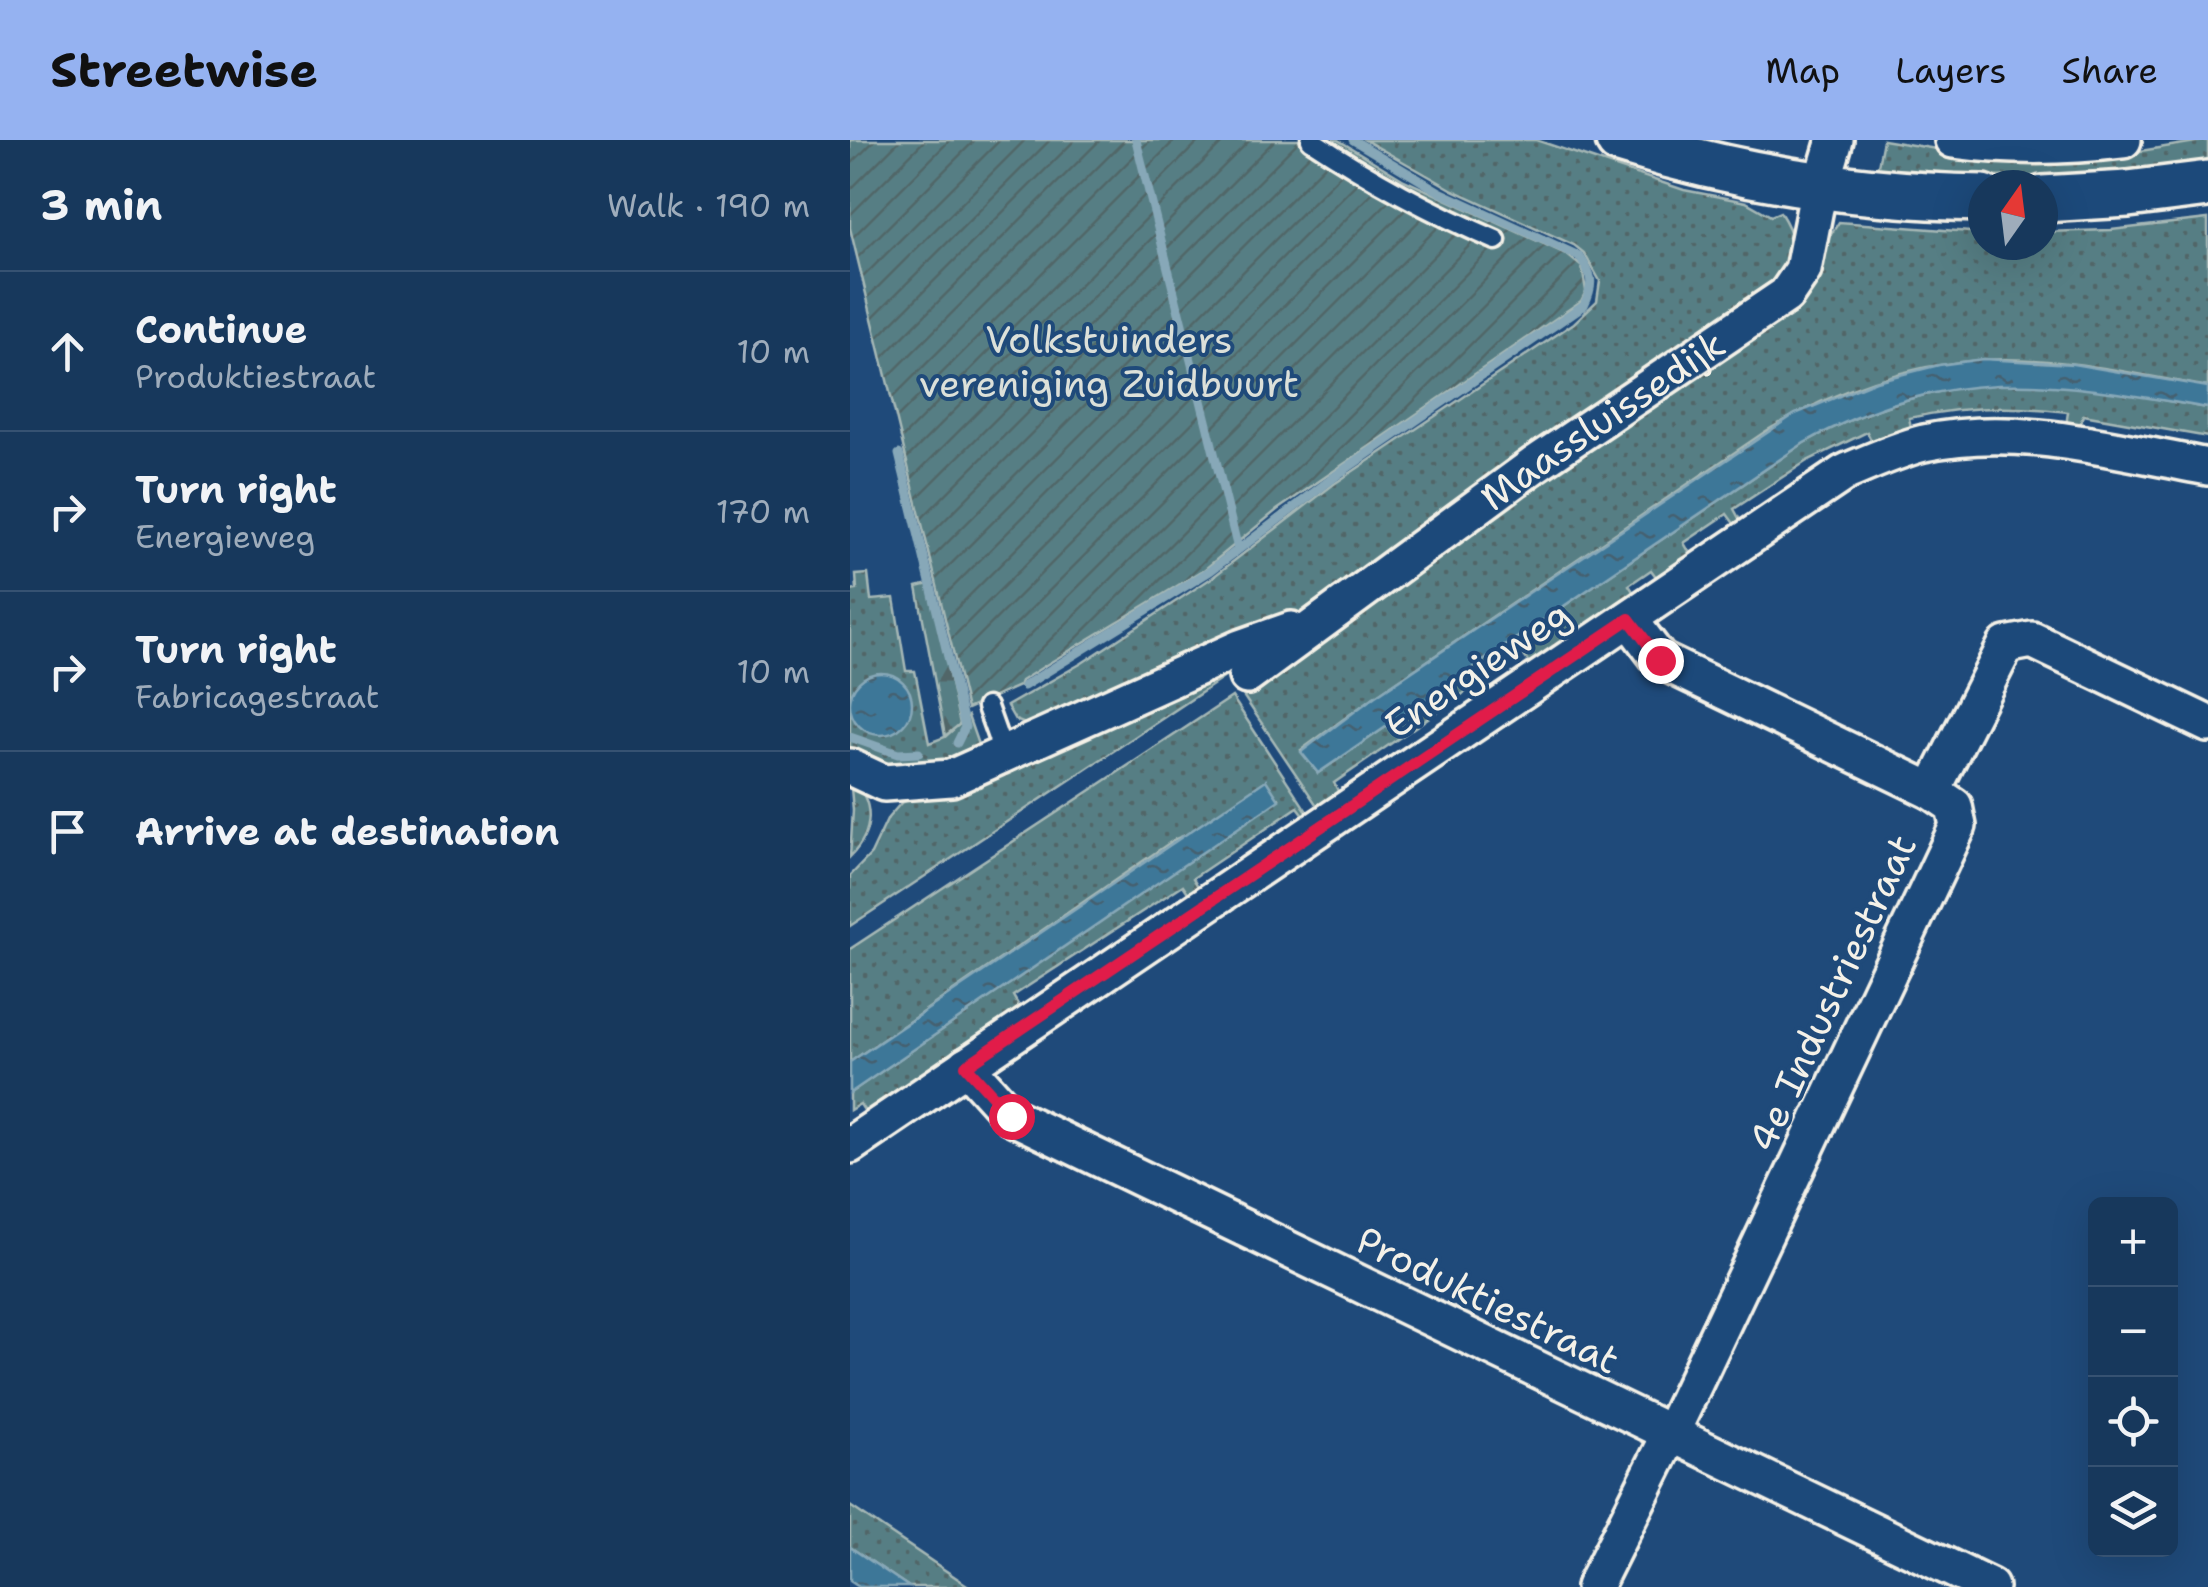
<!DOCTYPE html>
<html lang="en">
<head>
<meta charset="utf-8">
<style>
	:root { --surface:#17385c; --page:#244365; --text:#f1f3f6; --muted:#9eacbb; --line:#365272; --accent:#95b2f1 }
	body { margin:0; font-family:"Shantell Sans",sans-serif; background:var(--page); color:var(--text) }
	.controls { position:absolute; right:30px; bottom:30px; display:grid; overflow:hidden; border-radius:15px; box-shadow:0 10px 40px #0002 }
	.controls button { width:90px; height:90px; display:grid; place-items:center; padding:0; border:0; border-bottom:2px solid var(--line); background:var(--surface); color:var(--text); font:50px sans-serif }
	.compass { position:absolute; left:1118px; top:30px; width:90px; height:90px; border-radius:50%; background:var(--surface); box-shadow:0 10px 40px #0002; rotate:14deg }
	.stop { position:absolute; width:30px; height:30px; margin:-22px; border:8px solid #e11d48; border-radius:50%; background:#fff }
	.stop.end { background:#e11d48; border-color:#fff; box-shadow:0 2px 10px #0008 }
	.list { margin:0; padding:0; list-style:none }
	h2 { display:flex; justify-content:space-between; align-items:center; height:130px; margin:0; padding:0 40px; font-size:42px }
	h2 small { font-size:32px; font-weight:400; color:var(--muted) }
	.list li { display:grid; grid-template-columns:65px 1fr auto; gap:30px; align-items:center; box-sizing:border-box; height:160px; padding:0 40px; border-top:2px solid var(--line) }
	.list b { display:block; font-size:38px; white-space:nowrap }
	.list p { margin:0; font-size:32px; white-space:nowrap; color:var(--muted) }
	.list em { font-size:32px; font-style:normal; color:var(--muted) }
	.icon { flex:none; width:55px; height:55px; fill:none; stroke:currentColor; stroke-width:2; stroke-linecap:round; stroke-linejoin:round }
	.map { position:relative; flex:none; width:1358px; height:1447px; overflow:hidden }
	header { display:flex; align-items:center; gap:60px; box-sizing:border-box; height:140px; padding:0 50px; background:var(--accent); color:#111 }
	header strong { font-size:48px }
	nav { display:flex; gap:55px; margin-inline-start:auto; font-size:35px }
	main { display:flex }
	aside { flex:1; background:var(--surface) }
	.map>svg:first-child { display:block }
	.grass { fill:url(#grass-dots); stroke:#a6b8b6; stroke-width:2.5 }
	.forest { fill:url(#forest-firs); stroke:#a6b8b6; stroke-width:2.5 }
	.garden { fill:url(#garden-furrows); stroke:#a6b8b6; stroke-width:2.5 }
	.water { fill:url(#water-ripples); stroke:#87a8b8; stroke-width:2.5 }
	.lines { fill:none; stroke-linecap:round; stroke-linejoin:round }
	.stream { stroke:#87a8b8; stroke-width:9 }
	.service-casing { stroke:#f4f1e8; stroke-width:25 }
	.minor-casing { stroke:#f4f1e8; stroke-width:42 }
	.tertiary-casing { stroke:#f4f1e8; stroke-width:52 }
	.service { stroke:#1f4a7a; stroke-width:18 }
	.minor { stroke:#1f4a7a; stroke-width:35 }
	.tertiary { stroke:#1f4a7a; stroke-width:45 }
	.route { stroke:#e11d48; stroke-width:12 }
	.labels { text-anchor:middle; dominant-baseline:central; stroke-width:8; stroke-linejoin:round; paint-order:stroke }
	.park-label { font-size:38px; fill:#dce0d9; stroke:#1f4a7a }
	.street-label { font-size:38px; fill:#f4f1e8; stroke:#1f4a7a }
</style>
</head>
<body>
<header>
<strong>Streetwise</strong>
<nav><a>Map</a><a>Layers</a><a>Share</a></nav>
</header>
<main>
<aside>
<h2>3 min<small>Walk · 190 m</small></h2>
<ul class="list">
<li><svg class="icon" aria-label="ahead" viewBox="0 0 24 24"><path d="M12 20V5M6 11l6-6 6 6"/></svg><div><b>Continue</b><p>Produktiestraat</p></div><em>10 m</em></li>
<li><svg class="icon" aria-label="right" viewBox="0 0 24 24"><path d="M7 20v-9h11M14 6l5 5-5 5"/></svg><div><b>Turn right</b><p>Energieweg</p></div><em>170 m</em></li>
<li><svg class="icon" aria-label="right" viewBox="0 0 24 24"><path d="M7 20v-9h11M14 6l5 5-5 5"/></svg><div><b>Turn right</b><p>Fabricagestraat</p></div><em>10 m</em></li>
<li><svg class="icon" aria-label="arrive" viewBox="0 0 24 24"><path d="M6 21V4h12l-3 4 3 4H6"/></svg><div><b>Arrive at destination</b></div></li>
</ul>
</aside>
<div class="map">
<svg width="1358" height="1447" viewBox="0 0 1358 1447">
	<defs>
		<pattern id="grass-dots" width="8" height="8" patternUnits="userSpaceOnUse" patternTransform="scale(2.5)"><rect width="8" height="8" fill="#577e84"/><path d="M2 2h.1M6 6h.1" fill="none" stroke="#516668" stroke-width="1.8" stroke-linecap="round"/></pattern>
		<pattern id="forest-firs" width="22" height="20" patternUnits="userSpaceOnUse" patternTransform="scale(2.5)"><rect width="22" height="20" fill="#577e84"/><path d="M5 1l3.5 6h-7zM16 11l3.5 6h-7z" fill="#516668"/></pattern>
		<pattern id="garden-furrows" width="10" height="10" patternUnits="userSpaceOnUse" patternTransform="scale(2.5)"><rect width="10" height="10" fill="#577e84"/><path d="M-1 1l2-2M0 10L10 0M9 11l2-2" fill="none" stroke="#516668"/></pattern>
		<pattern id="water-ripples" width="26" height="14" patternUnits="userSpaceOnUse" patternTransform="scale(2.5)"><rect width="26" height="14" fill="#3e7798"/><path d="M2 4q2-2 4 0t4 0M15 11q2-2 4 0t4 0" fill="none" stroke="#44606f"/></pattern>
	</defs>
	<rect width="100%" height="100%" fill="#1f4a7a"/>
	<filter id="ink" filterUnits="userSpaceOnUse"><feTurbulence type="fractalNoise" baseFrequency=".01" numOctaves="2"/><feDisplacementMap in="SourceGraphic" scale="20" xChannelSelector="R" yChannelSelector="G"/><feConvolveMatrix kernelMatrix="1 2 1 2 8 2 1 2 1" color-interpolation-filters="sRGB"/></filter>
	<g filter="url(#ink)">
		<!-- grass -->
		<path class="grass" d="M515,0H686L834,50L896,62L921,76L930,72C947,99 944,104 936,134L461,472L183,587L165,580L157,566L232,523L363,437L484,344L724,183L747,161L750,141L734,113L724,105L603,50Z
			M1033,0L1104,12L1272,14L1358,0V23L1204,36L1127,37L1027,31Z
			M1358,79V247C1284,234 1207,215 1131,220C1055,225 981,252 916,291L524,557L451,610L468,633L954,303C1028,262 1112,238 1198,243C1251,247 1305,259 1358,268V297L1233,275L1229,289L1216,286L1218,272C1164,265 1112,266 1059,278L1062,292L1023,304L1017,292L957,321L884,369L891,382L885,385L877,374L834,403L841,415L807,438L801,430L779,445L784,453L680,524L672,513L484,643L489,653L468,667L392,554L395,549L971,130L976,102L989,82L1133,93V105H1193V92L1261,90Z
			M18,434L21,460L44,458L56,531H65L79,603L95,597L118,576L131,613L48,630L0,615V451L7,450L6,435Z
			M402,519L0,786V736L21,714L38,678L51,663Z
			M382,557L458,673L455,676L448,667L343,738L349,748L339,754L333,745L163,856L170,868L17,975L10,964L0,970V953L430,658L325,699L0,922V809Z
			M0,637C26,662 24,692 0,717L3,670Z
			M0,1366L120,1447H59L0,1407Z"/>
		<!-- forest -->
		<path class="forest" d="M79,444L110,584L95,596L67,447Z"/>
		<!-- garden -->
		<path class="garden" d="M0,0H488L554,40L716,114L732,127L736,151L731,161L427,370L355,429L196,525L171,541L169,546L117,569L0,88Z"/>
		<!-- water -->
		<path class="water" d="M1133,219L1223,224L1358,247V268C1201,241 1101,222 954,303L468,633L451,612L524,557L945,274L1026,241L1089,225Z
			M0 564a31 31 0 1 1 62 0a31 31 0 1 1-62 0Z
			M416,640L429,660L0,953V922Z
			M0,1407L59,1447H9L0,1441Z"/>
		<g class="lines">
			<!-- stream -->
			<path class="stream" d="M286,0L388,409
				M49,314L115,587L107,603
				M174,546L360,431L491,332L734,165C745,143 742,135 729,116L590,52L503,0
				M0,597L48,614L69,613"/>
			<defs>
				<path id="service" d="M461,0C520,39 580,72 646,100
					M137,567L153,612"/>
				<g id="minor">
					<path d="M1103,0C1161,8 1215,7 1273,0"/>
					<path d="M779,479L810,520L1082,651"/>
					<path id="s1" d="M397,536L684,325L936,155L953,130L965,68L985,0"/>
					<path d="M0,627L34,643L101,638L390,508L441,490"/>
					<path d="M116,926L161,976L1140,1447"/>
					<path d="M0,1005L994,333C1020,322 1046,310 1074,303C1168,282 1266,311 1358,327"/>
					<path d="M744,1447L820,1295L1108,686L1104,666L1082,651L1156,505L1182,500L1358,584"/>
				</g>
				<path id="tertiary" d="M769,0C886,37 1010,56 1133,58
					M1193,59L1278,54L1358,44"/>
			</defs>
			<!-- service casing -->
			<use href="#service" class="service-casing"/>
			<!-- minor casing -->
			<use href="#minor" class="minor-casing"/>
			<!-- tertiary casing -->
			<use href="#tertiary" class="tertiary-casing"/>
			<!-- service -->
			<use href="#service" class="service"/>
			<!-- minor -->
			<use href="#minor" class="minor"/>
			<!-- tertiary -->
			<use href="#tertiary" class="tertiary"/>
		</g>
	</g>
	<g class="lines" filter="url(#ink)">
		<!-- route -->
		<path class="route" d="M161,976L116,926L779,479L810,520"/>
	</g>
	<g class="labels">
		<!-- park labels -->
		<g class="park-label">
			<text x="259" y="199">Volkstuinders<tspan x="259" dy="44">vereniging Zuidbuurt</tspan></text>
		</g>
		<!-- street labels -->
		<g class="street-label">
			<text stroke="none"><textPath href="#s1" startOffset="438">Maassluissedijk</textPath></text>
			<text transform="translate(627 529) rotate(-34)">Energieweg</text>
			<text transform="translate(982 853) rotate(-65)">4e Industriestraat</text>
			<text transform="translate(638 1160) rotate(26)">Produktiestraat</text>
		</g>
	</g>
</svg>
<div class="controls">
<button>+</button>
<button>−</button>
<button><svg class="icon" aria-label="locate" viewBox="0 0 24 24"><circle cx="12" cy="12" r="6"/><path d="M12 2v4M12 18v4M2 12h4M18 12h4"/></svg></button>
<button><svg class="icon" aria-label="layers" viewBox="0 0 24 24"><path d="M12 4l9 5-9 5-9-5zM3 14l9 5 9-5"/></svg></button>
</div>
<svg class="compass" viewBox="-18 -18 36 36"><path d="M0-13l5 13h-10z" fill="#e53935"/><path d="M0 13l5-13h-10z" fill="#9eacbb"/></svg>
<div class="stop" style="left:161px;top:976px"></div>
<div class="stop end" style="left:810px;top:520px"></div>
</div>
</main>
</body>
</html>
